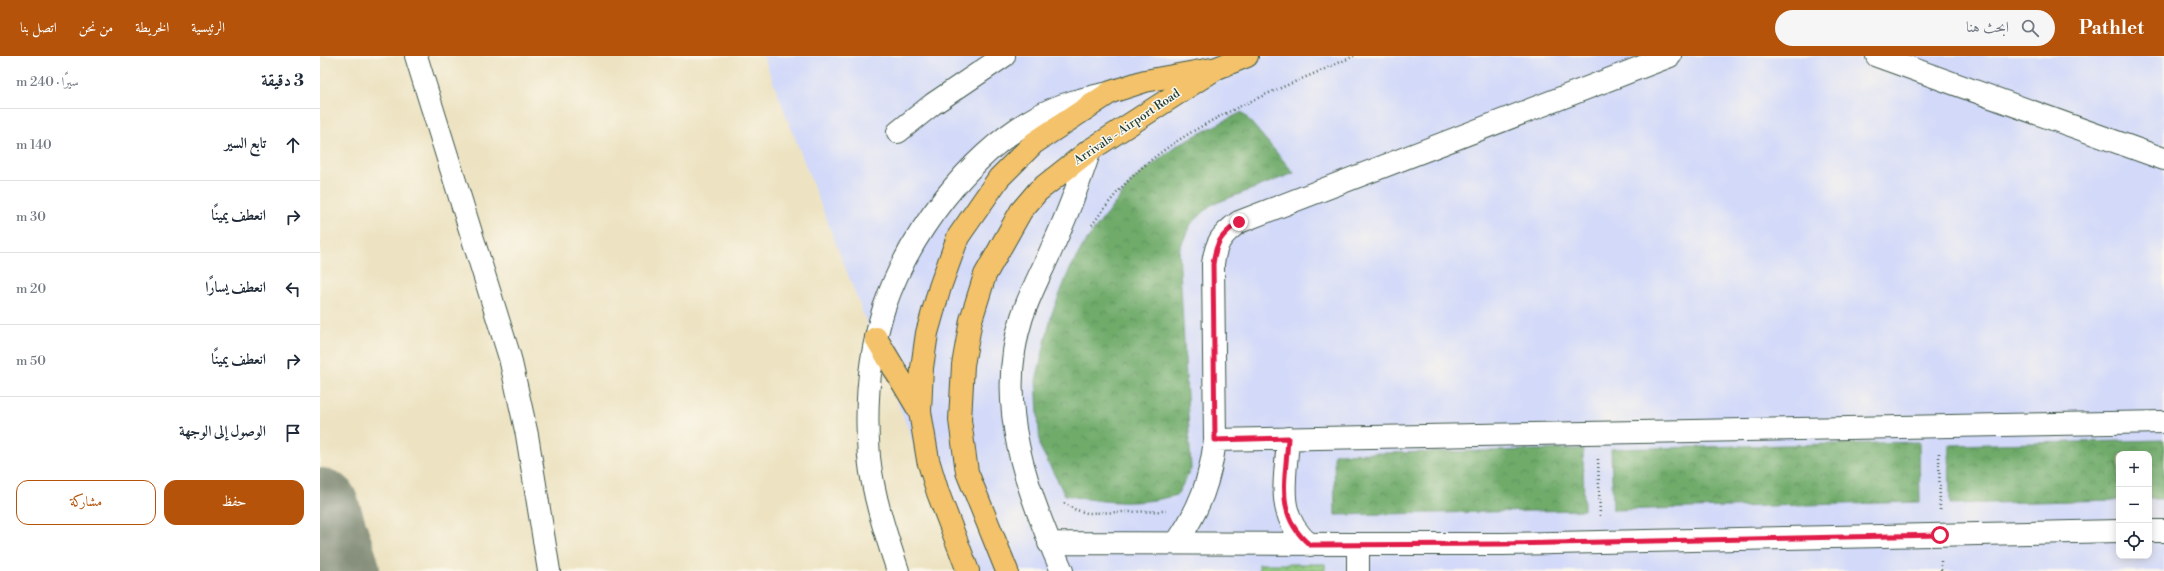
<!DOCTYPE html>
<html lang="ar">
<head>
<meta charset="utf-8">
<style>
	:root { --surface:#fff; --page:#f6f6f7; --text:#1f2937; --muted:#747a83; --line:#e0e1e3; --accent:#b45309 }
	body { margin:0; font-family:"Libre Bodoni",Amiri,serif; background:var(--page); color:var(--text); direction:rtl }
	.controls { position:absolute; right:12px; bottom:12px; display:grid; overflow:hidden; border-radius:8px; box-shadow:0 2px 10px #0003 }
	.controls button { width:36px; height:36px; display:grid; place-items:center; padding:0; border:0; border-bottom:1px solid var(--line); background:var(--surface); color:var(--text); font:20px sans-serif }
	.stop { position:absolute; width:12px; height:12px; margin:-9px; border:3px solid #e11d48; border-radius:50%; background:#fff }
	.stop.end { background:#e11d48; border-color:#fff; box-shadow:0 1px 4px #0008 }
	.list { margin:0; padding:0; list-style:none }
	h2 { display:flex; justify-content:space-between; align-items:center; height:52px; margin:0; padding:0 16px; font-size:17px }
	h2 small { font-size:13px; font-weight:400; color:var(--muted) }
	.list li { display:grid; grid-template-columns:26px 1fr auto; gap:12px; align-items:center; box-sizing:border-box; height:72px; padding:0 16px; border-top:1px solid var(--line) }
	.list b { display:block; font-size:15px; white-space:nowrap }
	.list em { font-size:13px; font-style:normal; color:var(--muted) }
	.actions { display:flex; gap:8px; padding:12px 16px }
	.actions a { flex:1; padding:9px 0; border:1px solid var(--accent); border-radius:12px; text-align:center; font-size:14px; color:var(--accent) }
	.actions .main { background:var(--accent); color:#fff }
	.icon { flex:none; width:22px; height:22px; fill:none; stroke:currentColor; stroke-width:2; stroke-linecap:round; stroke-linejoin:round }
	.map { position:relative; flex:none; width:1844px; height:515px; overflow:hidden; direction:ltr }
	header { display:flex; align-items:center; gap:24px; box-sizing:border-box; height:56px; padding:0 20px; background:var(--accent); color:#fff }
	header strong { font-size:19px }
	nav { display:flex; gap:22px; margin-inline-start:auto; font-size:14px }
	.search { width:280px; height:36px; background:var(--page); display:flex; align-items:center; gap:10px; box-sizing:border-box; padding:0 14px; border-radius:22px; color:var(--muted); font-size:15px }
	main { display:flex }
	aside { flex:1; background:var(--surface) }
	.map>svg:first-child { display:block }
	.built { fill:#d2d9f9; fill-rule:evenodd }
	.grass { fill:url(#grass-dots); stroke:#548258 }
	.forest { fill:url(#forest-crowns); stroke:#477450 }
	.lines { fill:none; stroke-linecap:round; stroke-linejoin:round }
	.taxiway { stroke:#86907b; stroke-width:78 }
	.minor-casing { stroke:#3e5649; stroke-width:24 }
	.major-casing { stroke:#3e5649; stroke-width:24 }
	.path { stroke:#3e5649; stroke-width:2.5; stroke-dasharray:1 3; stroke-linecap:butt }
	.minor { stroke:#fff; stroke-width:22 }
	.major { stroke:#f3c26a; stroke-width:22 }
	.route { stroke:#e11d48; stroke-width:5 }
	.labels { text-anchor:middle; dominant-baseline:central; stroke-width:3; stroke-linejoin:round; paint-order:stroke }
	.street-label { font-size:12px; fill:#1f3d34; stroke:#fbf7ec }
</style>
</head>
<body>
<header>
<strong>Pathlet</strong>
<div class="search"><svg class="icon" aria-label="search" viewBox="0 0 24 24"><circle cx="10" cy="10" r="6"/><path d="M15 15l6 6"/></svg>ابحث هنا</div>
<nav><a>الرئيسية</a><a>الخريطة</a><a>من نحن</a><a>اتصل بنا</a></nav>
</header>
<main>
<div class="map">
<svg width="1844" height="515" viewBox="0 0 1844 515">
	<defs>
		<pattern id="grass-dots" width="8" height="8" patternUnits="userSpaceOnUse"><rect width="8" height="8" fill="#8ac67b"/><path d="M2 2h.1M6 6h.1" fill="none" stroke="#70a266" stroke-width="1.8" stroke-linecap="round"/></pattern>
		<pattern id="forest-crowns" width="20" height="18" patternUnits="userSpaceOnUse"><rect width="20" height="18" fill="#6fab6b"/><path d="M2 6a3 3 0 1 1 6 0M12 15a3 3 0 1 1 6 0" fill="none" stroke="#5b8c59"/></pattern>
	</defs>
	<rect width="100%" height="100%" fill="#fbf7ec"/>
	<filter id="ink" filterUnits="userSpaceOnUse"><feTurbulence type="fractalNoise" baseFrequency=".025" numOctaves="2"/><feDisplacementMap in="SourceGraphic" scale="8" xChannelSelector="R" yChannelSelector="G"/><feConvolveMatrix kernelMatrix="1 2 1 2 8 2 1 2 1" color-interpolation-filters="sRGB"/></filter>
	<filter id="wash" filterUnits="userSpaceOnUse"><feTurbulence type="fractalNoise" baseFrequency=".012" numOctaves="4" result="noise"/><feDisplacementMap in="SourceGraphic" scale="16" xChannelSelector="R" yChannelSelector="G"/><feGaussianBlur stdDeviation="0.9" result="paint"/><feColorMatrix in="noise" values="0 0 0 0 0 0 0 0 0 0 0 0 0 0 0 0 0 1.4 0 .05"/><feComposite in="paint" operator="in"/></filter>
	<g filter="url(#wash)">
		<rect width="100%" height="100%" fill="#ede3c2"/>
		<!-- built -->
		<path class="built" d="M443,0H1844V515H643ZM1799,398H1829V500H1799Z"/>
		<!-- grass -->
		<path class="grass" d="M939,508H1005V515H939Z"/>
		<!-- forest -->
		<path class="forest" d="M922,56L974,117L891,149L871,168L859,194L871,413L857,439C817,450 785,447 745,439L720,391L716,325L732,257L749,215L765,186L814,123L859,88Z
			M1844,384V443H1829V398H1799V444L1630,448L1629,389Z
			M1599,386L1600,446L1293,454L1291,393Z
			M1263,393L1264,454L1015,459L1014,398Z"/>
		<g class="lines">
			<!-- taxiway -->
			<path class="taxiway" d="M0,451L21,515"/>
		</g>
	</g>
	<g filter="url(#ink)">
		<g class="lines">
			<defs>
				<path id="minor" d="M96,0L190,302L207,379L229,515
					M1350,0L919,166C901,179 896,186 893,208L895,384L1844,366
					M1557,0L1844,103
					M578,76L613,48L684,0
					M968,382C966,424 954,459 990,489
					M1829,475H1844
					M857,486C880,452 890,425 895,384
					M729,487L1038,488
					M578,515C566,479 553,440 549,401C545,352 549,299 564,252C589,178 649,98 718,60C740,48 765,42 789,37
					M742,515C707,436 674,348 702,261C710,237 722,215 732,192C747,160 759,127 770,94
					M1038,515V488H1182L1799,475"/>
				<path id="major" d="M556,282L600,356
					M648,515L618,437L608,404L600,356L602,312L607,277L620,231L638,181L679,122L714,87L791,36L825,25L897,12
					M687,515L647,416L640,364L643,309L651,264L665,219L701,155L718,135L770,94L897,12L927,0"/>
			</defs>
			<!-- minor casing -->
			<use href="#minor" class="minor-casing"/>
			<!-- major casing -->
			<use href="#major" class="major-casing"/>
			<!-- path -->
			<path class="path" d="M772,169C785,151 799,133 815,118C873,63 962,33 1034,0
				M1619,397L1620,454
				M1278,403L1280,460
				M744,447L756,454L767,457L846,455
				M1621,505V515"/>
			<!-- minor -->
			<use href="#minor" class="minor"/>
			<!-- major -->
			<use href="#major" class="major"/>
		</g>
	</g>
	<g class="lines" filter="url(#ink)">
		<!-- route -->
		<path class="route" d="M919,166C901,179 896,186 893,208L895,384L968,382C966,424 954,459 990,489L1182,488L1620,479"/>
	</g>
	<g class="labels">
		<!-- street labels -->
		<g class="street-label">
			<text transform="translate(807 71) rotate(-34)">Arrivals - Airport Road</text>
		</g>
	</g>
</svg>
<div class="controls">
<button>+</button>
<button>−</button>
<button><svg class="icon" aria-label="locate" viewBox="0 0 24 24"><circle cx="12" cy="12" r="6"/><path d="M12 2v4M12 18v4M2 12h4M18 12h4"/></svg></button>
</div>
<div class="stop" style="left:1620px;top:479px"></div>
<div class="stop end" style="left:919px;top:166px"></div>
</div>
<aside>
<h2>3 دقيقة<small>سيرًا · 240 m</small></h2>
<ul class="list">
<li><svg class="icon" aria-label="ahead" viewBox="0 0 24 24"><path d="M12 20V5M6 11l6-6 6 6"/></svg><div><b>تابع السير</b></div><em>140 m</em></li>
<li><svg class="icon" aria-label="right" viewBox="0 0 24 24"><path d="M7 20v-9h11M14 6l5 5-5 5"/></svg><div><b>انعطف يمينًا</b></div><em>30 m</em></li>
<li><svg class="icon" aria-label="left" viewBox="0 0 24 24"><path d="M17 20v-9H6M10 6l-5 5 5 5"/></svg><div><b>انعطف يسارًا</b></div><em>20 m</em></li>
<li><svg class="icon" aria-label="right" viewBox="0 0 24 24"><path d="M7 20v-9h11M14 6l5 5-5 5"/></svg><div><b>انعطف يمينًا</b></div><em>50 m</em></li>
<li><svg class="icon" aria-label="arrive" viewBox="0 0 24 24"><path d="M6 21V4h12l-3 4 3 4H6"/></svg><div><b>الوصول إلى الوجهة</b></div></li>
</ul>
<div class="actions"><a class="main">حفظ</a><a>مشاركة</a></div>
</aside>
</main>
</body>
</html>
